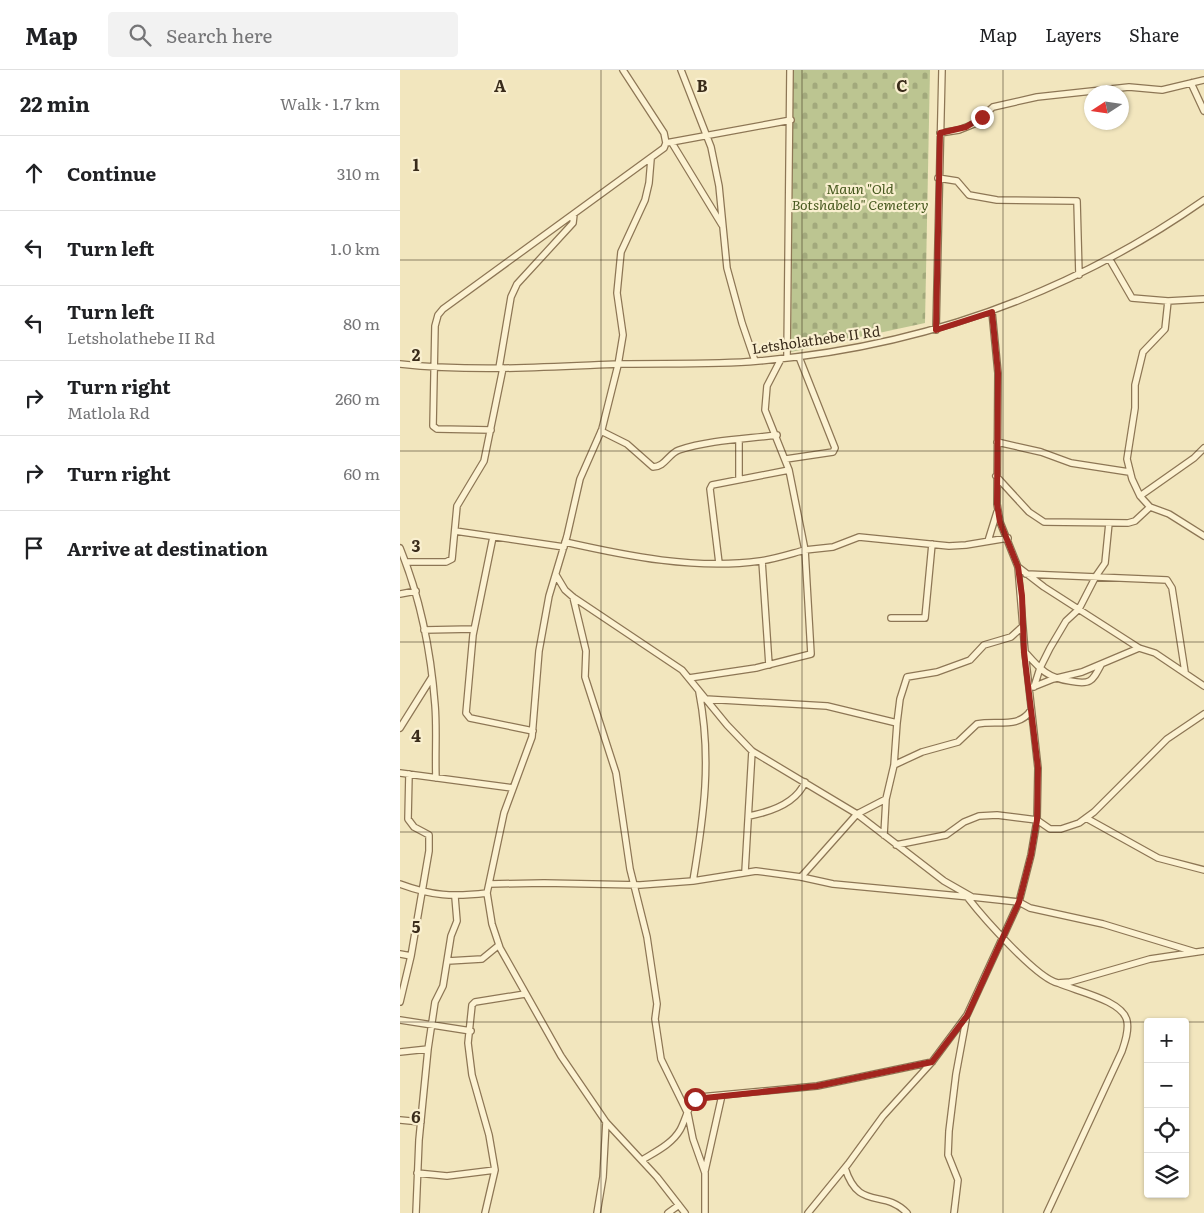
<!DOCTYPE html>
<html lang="en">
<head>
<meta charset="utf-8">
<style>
	:root { --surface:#fff; --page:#f2f2f2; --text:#202124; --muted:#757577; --line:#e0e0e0 }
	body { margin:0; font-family:Literata,serif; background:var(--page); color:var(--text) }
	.controls { position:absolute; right:15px; bottom:15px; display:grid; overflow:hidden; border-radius:5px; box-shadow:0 1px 4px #0004 }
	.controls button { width:45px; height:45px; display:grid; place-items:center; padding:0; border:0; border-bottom:1px solid var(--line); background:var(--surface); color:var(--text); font:25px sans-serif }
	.compass { position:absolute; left:684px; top:15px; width:45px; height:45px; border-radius:50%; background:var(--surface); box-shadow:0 1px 4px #0004; rotate:258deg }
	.stop { position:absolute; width:15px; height:15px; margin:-11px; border:4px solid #a2251e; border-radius:50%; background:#fff }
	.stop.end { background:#a2251e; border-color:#fff; box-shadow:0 1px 5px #0008 }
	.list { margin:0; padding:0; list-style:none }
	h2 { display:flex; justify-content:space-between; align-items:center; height:65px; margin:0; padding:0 20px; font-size:21px }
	h2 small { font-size:16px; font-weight:400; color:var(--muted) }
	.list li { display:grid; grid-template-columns:32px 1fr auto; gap:15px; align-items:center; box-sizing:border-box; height:75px; padding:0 20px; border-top:1px solid var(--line) }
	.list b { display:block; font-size:19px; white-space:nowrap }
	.list p { margin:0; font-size:16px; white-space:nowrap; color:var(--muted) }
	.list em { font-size:16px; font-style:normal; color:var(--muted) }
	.icon { flex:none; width:28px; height:28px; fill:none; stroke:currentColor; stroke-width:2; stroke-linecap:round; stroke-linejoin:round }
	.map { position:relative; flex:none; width:804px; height:1143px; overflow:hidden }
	header { display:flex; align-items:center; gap:30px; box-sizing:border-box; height:70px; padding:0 25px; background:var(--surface); border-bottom:1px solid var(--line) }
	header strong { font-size:24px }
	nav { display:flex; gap:28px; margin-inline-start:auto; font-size:18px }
	.search { width:350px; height:45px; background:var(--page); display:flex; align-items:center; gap:12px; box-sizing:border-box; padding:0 18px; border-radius:5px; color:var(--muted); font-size:19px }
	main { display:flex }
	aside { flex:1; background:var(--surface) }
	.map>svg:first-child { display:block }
	.cemetery { fill:url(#cemetery-stones) }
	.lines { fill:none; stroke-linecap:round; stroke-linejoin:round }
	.minor-casing { stroke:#8d7655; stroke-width:8 }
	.minor { stroke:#fcf2d2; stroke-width:5.5 }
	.route { stroke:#a2251e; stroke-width:6 }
	.grid { fill:none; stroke:#3a2c1b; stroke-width:1; stroke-opacity:0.55 }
	.labels { text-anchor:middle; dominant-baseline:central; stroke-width:4.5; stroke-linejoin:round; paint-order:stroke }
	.park-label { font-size:14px; font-style:italic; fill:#47591f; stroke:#f9efcf }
	.street-label { font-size:14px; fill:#3a2c1b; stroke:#f9efcf }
	.grid-label { font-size:16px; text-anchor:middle; font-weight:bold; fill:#3a2c1b; stroke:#f9efcf; stroke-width:4.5; stroke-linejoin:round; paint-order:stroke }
</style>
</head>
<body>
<header>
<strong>Map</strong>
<div class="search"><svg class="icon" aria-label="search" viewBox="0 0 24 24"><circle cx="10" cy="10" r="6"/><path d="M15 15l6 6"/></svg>Search here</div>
<nav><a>Map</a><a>Layers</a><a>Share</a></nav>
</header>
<main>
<aside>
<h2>22 min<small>Walk · 1.7 km</small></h2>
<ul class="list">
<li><svg class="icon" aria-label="ahead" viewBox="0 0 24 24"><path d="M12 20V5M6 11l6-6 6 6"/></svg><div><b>Continue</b></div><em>310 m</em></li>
<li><svg class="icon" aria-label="left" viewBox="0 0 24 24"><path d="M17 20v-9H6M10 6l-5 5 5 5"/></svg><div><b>Turn left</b></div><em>1.0 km</em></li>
<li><svg class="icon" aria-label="left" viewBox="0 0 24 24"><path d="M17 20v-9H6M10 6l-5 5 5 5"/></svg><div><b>Turn left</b><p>Letsholathebe II Rd</p></div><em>80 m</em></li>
<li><svg class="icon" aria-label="right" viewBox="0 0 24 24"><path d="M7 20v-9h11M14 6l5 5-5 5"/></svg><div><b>Turn right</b><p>Matlola Rd</p></div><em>260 m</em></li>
<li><svg class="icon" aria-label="right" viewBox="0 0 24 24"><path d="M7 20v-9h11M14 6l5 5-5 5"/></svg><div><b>Turn right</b></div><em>60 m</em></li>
<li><svg class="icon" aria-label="arrive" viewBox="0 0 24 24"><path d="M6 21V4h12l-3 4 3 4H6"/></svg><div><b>Arrive at destination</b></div></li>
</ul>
</aside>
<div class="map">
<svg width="804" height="1143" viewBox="0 0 804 1143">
	<defs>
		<pattern id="cemetery-stones" width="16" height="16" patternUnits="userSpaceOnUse" patternTransform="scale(1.25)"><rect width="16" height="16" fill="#bcc591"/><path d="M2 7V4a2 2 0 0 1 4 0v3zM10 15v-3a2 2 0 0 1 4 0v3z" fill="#a2a97c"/></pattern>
	</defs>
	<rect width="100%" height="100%" fill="#f2e6be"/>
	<!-- cemetery -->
	<path class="cemetery" d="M393,0H530L525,253L391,282Z"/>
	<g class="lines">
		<defs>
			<path id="minor" d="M281,0L311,77L319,116L327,198L342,253L355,291
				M791,13L804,41
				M540,63L559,60L574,54L593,37L637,27L729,17L762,20L804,10
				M266,73L391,50
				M272,73L322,155
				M251,89L249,113L245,130L221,182L217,223L223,265L218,295L202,359L180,409L167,466L149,526L139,581L132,667L104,743L87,823L92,854L100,878L161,986L206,1052L257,1107L285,1143
				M538,108L557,111L569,125L597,130L677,131L679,205
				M710,190L732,228L768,231L804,229
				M536,260L542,0
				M387,288L390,0
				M381,289L367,316L365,340L389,400L405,480L433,477L459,467L549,476L566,475L608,468
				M0,294C73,302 146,297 219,294C265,293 312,295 358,291C521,277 670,224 804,130
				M99,298L111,227L117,214L173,153L174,144
				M91,360L37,359L33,356L35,256L38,245L43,239L264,78L266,73L264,63L223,0
				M201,361L227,374L253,397C265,397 268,384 279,380C309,370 345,369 377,365
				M597,372L641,382L671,393L729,402
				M386,389L433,382L435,378L399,287
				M596,406L629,442L644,452L728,453L735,451L750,437L740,426L794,388L804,378
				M339,408V370
				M740,426L732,409L727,389L735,338V315L743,282L765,259L768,231
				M750,437L769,444L804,466
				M55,461L164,477
				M93,467L73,565L66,643L70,648L133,661
				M588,471L597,442
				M165,472C227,486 296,500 360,491C375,489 390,484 405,480L411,584L356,598L289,608
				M0,478C20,527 31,582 35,635C37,659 35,684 36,708
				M362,491L369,595
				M6,492H46L52,489L57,436L84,391L103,298
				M319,493L310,419L312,415L389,400
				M618,497L644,517L739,578L755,583L804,616
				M626,504L767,510L772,518L785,602
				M156,505L165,520L173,527L282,600L327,655L352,681L457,744L544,811L572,827L619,832L630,838L703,854L795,882
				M0,524L16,521
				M173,527L186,581L185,607L216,703L230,799L247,867L257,934L255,949L261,989L288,1044L293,1069L305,1103V1143
				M491,548H525L532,474
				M24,560L74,559
				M625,582C640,599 647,608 670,611C690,615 692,612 701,595
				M633,617L653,609L682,602L739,578
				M634,617L640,598L650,578L666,551L679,539L696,506L705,493L709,453
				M305,629L427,636L497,653L494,695L486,729L457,744L401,807
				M497,653L500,629L507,607L537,602L570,590L584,575L611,567L622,557
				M0,658L32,607
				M494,695L522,682L558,672L577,654C597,650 619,659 631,640
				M0,703L113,718
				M349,746C370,742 396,734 405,712
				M686,748L758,788L804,800
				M484,765L486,729
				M496,775L546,765L564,752L579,746L597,745L637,750L650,759H661L679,753L694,742L767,669L804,644
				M345,802L352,681
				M293,811C304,745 312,688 299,622
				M0,814C32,826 53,827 87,823
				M89,814L144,813L240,815L293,811L356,801L401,807L433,814L570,827
				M568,828C582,846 637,909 658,913C662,913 666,912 670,912L750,889L804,881
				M0,884L11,886
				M48,891L82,889L99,875
				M0,932L11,886L29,781V765L14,757L8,749L9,704
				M0,950L71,961
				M0,982L28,979
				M0,1050L21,1052
				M242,1090C255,1082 272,1074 280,1060C286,1050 288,1032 300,1027L417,1016L532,992
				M445,1098C459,1142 483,1118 507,1143
				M305,1101L322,1025
				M17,1103L47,1106L95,1100
				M16,1143L19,1070L28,979L35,932L43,916L51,866L57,851L55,827
				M85,1143L95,1100L89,1065L72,1005L68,973L72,935L75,932L125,924
				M197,1143L203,1107L206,1052
				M268,1143L279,1135
				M408,1143L448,1094L483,1046L532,992L567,945L619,832L631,785L637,750L638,698L625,582L618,497L600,452L597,434L598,303L592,242
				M554,1143L558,1110L548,1085L549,1061L556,1004L566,950
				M647,1143L722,981C725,972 729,961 727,951C723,930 675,921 658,913"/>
		</defs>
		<!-- minor casing -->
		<use href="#minor" class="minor-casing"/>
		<!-- minor -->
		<use href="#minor" class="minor"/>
	</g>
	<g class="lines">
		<!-- route -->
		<path class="route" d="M295,1029L417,1016L532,992L567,946L619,832L631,785L637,750L638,698L624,582L622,526L618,497L600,452L597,434L598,303L592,242L536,260L540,63L566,57L582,47"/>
	</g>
	<!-- grid -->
	<path class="grid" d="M201,0V1143M402,0V1143M603,0V1143M0,190H804M0,381H804M0,572H804M0,762H804M0,952H748M785,952H804"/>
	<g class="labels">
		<!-- park labels -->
		<g class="park-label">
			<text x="460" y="118">Maun "Old<tspan x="460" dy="16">Botshabelo" Cemetery</tspan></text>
		</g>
		<!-- street labels -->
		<g class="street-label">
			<text transform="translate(416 269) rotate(-8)">Letsholathebe II Rd</text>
		</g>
	</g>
	<g class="grid-label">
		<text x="100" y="22">A</text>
		<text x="302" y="22">B</text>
		<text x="502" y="22">C</text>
		<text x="16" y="101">1</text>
		<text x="16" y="291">2</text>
		<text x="16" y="482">3</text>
		<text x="16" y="672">4</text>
		<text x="16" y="863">5</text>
		<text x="16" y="1053">6</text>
	</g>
</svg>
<div class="controls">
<button>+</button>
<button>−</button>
<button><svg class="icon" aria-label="locate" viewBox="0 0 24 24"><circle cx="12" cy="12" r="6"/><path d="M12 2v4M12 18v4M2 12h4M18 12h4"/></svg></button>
<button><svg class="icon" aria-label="layers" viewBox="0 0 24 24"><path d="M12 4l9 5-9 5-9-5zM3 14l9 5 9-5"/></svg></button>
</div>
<svg class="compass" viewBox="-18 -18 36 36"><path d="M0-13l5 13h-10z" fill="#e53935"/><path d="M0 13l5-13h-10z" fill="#757577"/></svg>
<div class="stop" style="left:295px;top:1029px"></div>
<div class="stop end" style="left:582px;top:47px"></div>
</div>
</main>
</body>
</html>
